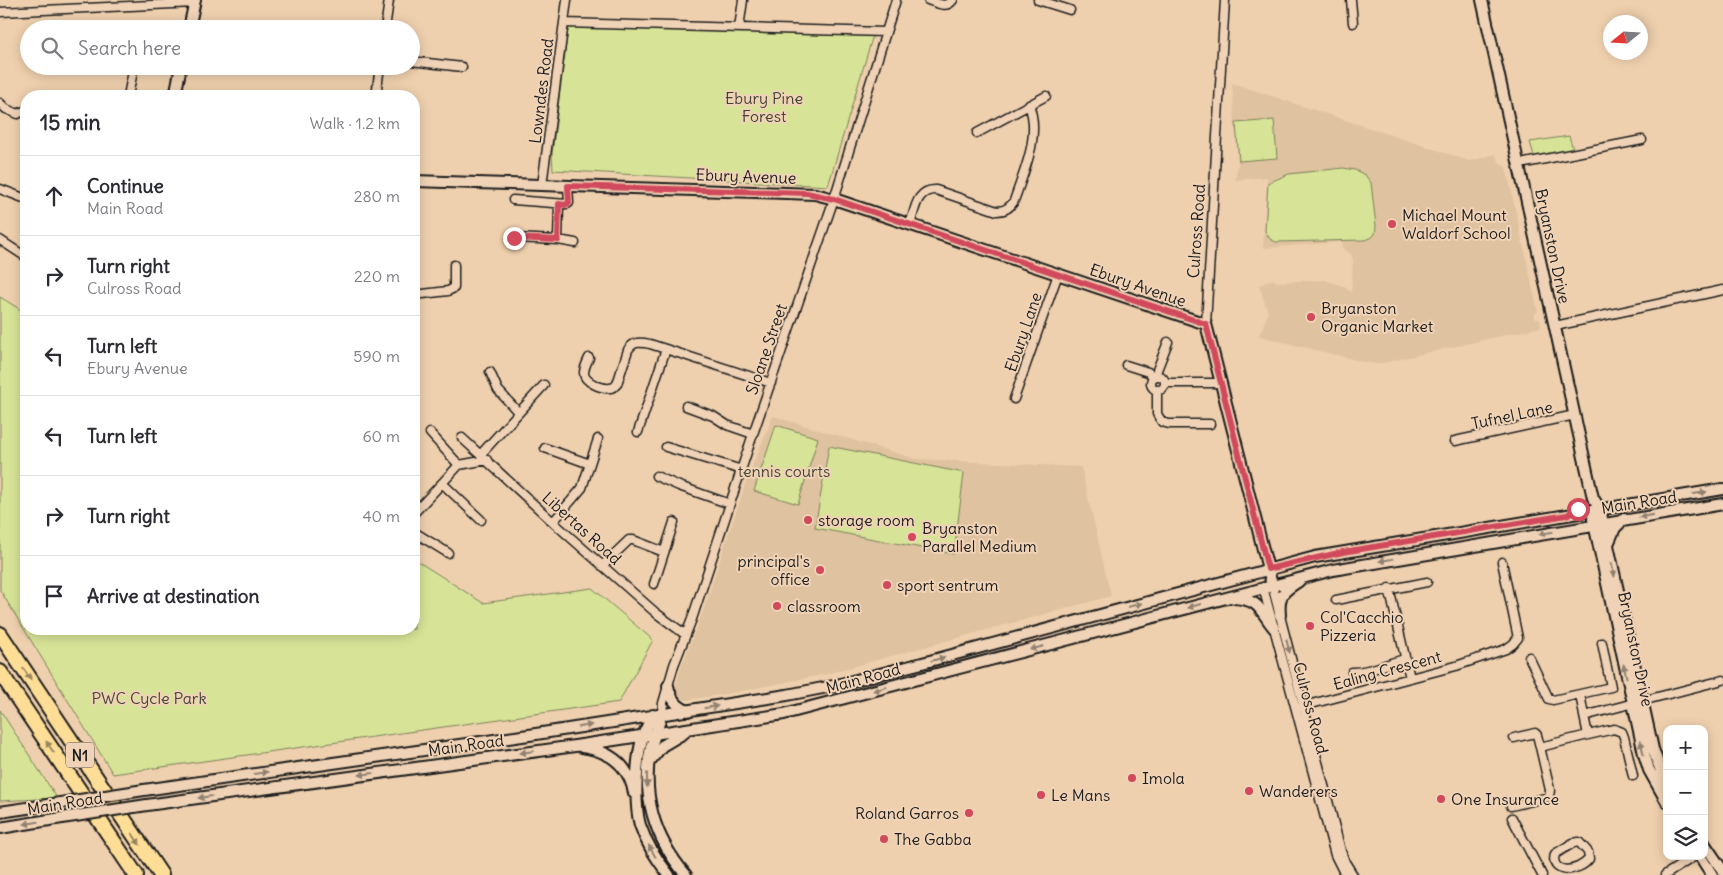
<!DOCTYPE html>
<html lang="en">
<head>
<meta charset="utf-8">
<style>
	:root { --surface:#fff; --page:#f2f2f3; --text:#2b2b33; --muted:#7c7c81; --line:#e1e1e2 }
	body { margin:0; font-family:Delius,sans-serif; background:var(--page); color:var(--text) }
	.controls { position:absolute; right:15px; bottom:15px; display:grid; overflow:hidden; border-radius:10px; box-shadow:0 2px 12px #0003 }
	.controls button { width:45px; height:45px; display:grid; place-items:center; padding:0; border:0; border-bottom:1px solid var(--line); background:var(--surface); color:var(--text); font:25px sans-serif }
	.compass { position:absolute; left:1603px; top:15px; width:45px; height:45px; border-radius:50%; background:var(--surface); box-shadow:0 2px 12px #0003; rotate:252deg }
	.stop { position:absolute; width:15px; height:15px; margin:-11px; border:4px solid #d1495b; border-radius:50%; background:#fff }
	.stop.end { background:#d1495b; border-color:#fff; box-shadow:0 1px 5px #0008 }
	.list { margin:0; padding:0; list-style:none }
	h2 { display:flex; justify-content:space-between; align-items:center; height:65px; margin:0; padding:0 20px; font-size:21px }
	h2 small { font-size:16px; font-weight:400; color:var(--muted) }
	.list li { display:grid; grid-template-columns:32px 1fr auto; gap:15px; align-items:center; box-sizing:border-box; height:80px; padding:0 20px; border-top:1px solid var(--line) }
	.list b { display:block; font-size:19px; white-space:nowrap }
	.list p { margin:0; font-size:16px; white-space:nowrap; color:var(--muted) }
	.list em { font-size:16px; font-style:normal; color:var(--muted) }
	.icon { flex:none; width:28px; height:28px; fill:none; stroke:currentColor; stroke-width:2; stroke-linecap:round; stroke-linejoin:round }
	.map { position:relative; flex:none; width:1723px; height:875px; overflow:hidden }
	.search { position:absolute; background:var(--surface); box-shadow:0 2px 12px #0003; left:20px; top:20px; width:400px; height:55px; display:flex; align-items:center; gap:12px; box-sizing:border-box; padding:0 18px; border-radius:28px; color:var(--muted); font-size:19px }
	.panel { position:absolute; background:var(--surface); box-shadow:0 2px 12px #0003; left:20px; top:90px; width:400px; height:545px; border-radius:20px }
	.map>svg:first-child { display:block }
	.built { fill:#dfc29f }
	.green { fill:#d7e497; stroke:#7a805a }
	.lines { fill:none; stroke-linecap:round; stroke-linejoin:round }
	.street-casing { stroke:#1c1c1c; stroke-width:11 }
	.secondary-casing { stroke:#1c1c1c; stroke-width:14 }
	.highway-casing { stroke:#1c1c1c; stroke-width:18 }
	.street { stroke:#f0d3b6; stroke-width:8 }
	.secondary { stroke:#f0d3b6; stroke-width:10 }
	.highway { stroke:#fedd96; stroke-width:14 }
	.secondary-bridge-casing { stroke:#1c1c1c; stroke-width:14; stroke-linecap:butt }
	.secondary-bridge { stroke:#f0d3b6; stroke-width:10 }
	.oneway { fill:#918171 }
	.oneway2 { fill:#98865f }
	.route { stroke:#d1495b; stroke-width:6 }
	.poi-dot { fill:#d1495b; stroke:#f0d3b6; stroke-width:2 }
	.labels { text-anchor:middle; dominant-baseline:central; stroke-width:4; stroke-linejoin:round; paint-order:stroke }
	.shield { fill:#f0d3b6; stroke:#5c534a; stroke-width:1 }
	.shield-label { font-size:15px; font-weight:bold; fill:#1c1c1c }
	.street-label { font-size:16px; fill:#1c1c1c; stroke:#f0d3b6 }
	.park-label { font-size:16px; fill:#414435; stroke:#f0d3b6 }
	.poi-label { font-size:16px; fill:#1c1c1c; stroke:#f0d3b6; text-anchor:start }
</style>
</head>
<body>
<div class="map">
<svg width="1723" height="875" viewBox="0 0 1723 875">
	<rect width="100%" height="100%" fill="#efd0ae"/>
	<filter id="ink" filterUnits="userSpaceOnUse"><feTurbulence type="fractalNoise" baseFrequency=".02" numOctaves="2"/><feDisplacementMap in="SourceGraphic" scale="10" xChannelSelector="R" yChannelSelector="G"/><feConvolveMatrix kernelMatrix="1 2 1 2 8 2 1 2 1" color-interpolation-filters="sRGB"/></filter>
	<g filter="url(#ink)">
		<!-- built -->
		<path class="built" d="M1232,83L1470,161L1495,154L1500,163L1506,167L1538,312L1535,313V319H1540L1541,327L1378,364L1364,362L1259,336L1268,313L1259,285L1273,279L1277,282L1325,280L1346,287L1351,292L1353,260L1351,254L1343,249L1342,242L1263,248L1267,177L1235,180L1238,164Z
			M773,416L916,459L1081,467L1111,596L826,674L737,692L687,700L677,698L674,692L679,673L703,611L747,479Z"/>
		<!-- green -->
		<path class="green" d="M569,21L739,32L873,35L828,186L553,170L552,154Z
			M1274,120L1277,158L1239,161L1236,123Z
			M1569,136L1574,152L1535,159L1530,142Z
			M1343,168L1355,170L1365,175L1371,183L1376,226L1375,234L1371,238L1364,240L1276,242L1270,239L1265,231L1268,183L1289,174Z
			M0,297L26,313V629H414V559L483,603L592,588L653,640L619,702L113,774L0,590Z
			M776,425L818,438L798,504L754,491Z
			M829,446L964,473L954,554L815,528Z
			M0,710L57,798L0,801Z"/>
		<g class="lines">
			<defs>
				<path id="street" d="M928,0C937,3 946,9 953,0
					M1038,0L1070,10
					M1351,0L1353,23
					M0,12L195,3
					M564,23L885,32
					M739,28L743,0
					M385,29L389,0
					M411,61L462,67
					M128,96L134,66
					M376,96L380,66
					M0,103L6,109L18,114L26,110
					M977,133L1046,96
					M1520,164L1642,140
					M542,185L567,0
					M0,189L26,199
					M513,200L567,204L569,203L568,186
					M910,225C915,210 916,189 936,190L997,211C1005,211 1010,208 1014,201C1024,171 1041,136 1029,105
					M514,238L558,240L575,243
					M0,240L26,257
					M558,240L559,204
					M414,295L448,291L454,288V265
					M1206,324L1225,0
					M1555,326L1723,290
					M589,358C587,362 584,368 584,373C584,382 602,389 610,388C614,388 614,387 617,384L628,350C633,341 641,342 650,344L771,383
					M1126,365L1148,372L1154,377
					M490,372L498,390L518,412
					M1151 383a7 7 0 1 1 14 0a7 7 0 1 1-14 0Z
					M1156,376L1157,370L1168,342
					M1165,383H1222
					M1157,391V414L1162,422L1169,424H1210
					M1014,399L1058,274
					M686,406L713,416L727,425L753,434
					M638,432L666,349
					M430,433L459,465
					M462,438L553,522L656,613L686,635
					M1455,441L1575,415
					M666,447L742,470
					M545,448L590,464
					M481,454L544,385
					M656,476L679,486L730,504
					M442,483L481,520
					M414,513L459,465L487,460
					M553,522L582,488L598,439
					M414,532L448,553
					M602,566L629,540H633L664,552
					M654,584L674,522
					M1272,585L1341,851L1345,862L1353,875
					M1263,587L1335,855L1345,875
					M1389,588L1410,678
					M1336,600L1427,582
					M1529,657L1549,699L1553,700L1580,694L1584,716
					M1352,672C1372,672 1387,663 1405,659
					M1580,694L1611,687L1602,643
					M1296,708L1456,666L1506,649L1513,644L1518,638L1502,562
					M662,714L663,703L674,665L692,619L753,434L834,199L896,0
					M1588,735L1614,729L1622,732L1624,737L1633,776
					M1514,738L1535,733L1537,735L1540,747
					M1511,806L1549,797L1550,790L1540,747L1588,735L1584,716L1723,680
					M1512,818L1542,875
					M1579,842L1588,852L1589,859C1578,873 1549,875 1555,854L1573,843Z
					M1665,875L1695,856"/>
				<path id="secondary" d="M1482,0L1593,498L1600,509L1653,749L1662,774L1667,783
					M189,29L195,0
					M175,96L181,66
					M414,181L815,194L834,199L1206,324L1272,585
					M1593,519L1644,754L1649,770L1667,802
					M1608,544L1615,528L1624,519
					M1234,598C1261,600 1259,610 1274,628
					M1280,615C1278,595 1283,591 1299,581
					M668,686C671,699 676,706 688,711
					M662,714C659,725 654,736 651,747C641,794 654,838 686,875
					M653,715C650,722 645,729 643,736C636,757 634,804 640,825C646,843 657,860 669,875
					M582,747C610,751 629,765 634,793
					M650,761L662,746L684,733
					M144,790L536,734L787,695L833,686L926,662L1315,557L1723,489
					M147,805L575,746L784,714L1333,570L1723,504
					M0,812L54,804
					M0,828L62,818
					M1704,843L1723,871
					M1700,856L1712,875"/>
				<path id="highway" d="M0,634L161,875
					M0,672L136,875"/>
			</defs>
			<!-- street casing -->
			<use href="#street" class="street-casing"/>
			<!-- secondary casing -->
			<use href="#secondary" class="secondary-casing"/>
			<!-- highway casing -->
			<use href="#highway" class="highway-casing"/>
			<!-- street -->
			<use href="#street" class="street"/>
			<!-- secondary -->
			<use href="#secondary" class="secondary"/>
			<!-- highway -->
			<use href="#highway" class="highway"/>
			<defs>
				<path id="secondary-bridge" d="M54,804L144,790
					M62,818L147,805"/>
			</defs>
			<!-- secondary-bridge casing -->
			<use href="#secondary-bridge" class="secondary-bridge-casing"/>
			<!-- secondary-bridge -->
			<use href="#secondary-bridge" class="secondary-bridge"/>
		</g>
		<!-- one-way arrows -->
		<defs><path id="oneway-solid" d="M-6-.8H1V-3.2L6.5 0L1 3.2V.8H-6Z" transform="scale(1.25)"/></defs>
		<g class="oneway">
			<use href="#oneway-solid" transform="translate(1700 493) rotate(-9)"/>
			<use href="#oneway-solid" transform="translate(1646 516) rotate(171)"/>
			<use href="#oneway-solid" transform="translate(1546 533) rotate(170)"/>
			<use href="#oneway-solid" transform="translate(1386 560) rotate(170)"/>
			<use href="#oneway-solid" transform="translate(1613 570) rotate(78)"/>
			<use href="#oneway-solid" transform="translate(1135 605) rotate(-15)"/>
			<use href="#oneway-solid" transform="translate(1194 606) rotate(165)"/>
			<use href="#oneway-solid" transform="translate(1288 646) rotate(76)"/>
			<use href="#oneway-solid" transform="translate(1037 648) rotate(165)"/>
			<use href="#oneway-solid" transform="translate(938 659) rotate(-15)"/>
			<use href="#oneway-solid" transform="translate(1625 671) rotate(-103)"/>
			<use href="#oneway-solid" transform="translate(880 689) rotate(165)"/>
			<use href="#oneway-solid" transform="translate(711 707) rotate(-9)"/>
			<use href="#oneway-solid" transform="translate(585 726) rotate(-9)"/>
			<use href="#oneway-solid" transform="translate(1642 748) rotate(-103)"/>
			<use href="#oneway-solid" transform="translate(527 752) rotate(172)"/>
			<use href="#oneway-solid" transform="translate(261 773) rotate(-8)"/>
			<use href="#oneway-solid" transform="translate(366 774) rotate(172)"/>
			<use href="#oneway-solid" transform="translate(647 780) rotate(90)"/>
			<use href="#oneway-solid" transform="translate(205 797) rotate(172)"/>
			<use href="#oneway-solid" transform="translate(31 823) rotate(171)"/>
			<use href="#oneway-solid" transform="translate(652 851) rotate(-120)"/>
		</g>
		<g class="oneway2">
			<use href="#oneway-solid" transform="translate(27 674) rotate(56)"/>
			<use href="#oneway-solid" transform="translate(50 747) rotate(-124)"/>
			<use href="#oneway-solid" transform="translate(136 839) rotate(56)"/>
		</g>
	</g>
	<g class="lines" filter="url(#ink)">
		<!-- route -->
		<path class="route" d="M514,238L558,240L559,204L565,205L569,203L568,186L807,193L834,199L1206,324L1268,569L1343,552L1567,515L1578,509"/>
	</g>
	<!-- markers -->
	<g class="poi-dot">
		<circle cx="1392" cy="224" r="5"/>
		<circle cx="1311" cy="317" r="5"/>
		<circle cx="808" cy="520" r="5"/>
		<circle cx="912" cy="537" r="5"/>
		<circle cx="820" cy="570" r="5"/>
		<circle cx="887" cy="585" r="5"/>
		<circle cx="777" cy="606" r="5"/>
		<circle cx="1310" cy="626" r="5"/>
		<circle cx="1132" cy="778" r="5"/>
		<circle cx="1249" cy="791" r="5"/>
		<circle cx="1041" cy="795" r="5"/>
		<circle cx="1441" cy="799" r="5"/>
		<circle cx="969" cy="813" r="5"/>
		<circle cx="884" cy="839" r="5"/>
	</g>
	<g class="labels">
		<!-- shield labels -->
		<rect class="shield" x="66" y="742.5" width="28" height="25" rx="4"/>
		<g class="shield-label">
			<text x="80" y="755">N1</text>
		</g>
		<!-- street labels -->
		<g class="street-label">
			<text transform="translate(541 91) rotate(-83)">Lowndes Road</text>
			<text transform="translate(746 176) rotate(2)">Ebury Avenue</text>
			<text transform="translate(1196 231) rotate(-86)">Culross Road</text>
			<text transform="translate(1553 246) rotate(78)">Bryanston Drive</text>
			<text transform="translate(1138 285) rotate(19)">Ebury Avenue</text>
			<text transform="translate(1023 332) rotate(-71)">Ebury Lane</text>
			<text transform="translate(766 349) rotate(-71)">Sloane Street</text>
			<text transform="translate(1512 415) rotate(-12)">Tufnel Lane</text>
			<text transform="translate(1639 502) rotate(-9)">Main Road</text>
			<text transform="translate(582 528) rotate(42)">Libertas Road</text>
			<text transform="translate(1636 649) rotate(78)">Bryanston Drive</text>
			<text transform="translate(1387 670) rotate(-15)">Ealing Crescent</text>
			<text transform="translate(863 678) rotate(-15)">Main Road</text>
			<text transform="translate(1311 708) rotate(75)">Culross Road</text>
			<text transform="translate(466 745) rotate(-8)">Main Road</text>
			<text transform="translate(65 803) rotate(-9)">Main Road</text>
		</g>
		<!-- park labels -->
		<g class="park-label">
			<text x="764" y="98">Ebury Pine<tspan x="764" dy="18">Forest</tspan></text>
			<text x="784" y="471">tennis courts</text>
			<text x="149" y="698">PWC Cycle Park</text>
		</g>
		<!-- poi labels -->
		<g class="poi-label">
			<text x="1402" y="215">Michael Mount<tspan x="1402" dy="18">Waldorf School</tspan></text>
			<text x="1321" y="308">Bryanston<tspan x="1321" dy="18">Organic Market</tspan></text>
			<text x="818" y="520">storage room</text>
			<text x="922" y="528">Bryanston<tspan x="922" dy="18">Parallel Medium</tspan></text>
			<text x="810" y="561" text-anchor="end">principal's<tspan x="810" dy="18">office</tspan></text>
			<text x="897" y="585">sport sentrum</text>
			<text x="787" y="606">classroom</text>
			<text x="1320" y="617">Col'Cacchio<tspan x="1320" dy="18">Pizzeria</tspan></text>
			<text x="1142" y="778">Imola</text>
			<text x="1259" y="791">Wanderers</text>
			<text x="1051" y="795">Le Mans</text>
			<text x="1451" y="799">One Insurance</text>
			<text x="959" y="813" text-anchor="end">Roland Garros</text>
			<text x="894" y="839">The Gabba</text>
		</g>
	</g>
</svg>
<div class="controls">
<button>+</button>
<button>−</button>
<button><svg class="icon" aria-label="layers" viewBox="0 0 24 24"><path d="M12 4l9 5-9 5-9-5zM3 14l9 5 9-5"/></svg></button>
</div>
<svg class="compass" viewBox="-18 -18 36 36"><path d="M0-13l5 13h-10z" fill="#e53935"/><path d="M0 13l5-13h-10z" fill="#7c7c81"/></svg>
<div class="stop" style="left:1578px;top:509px"></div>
<div class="stop end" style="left:514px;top:238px"></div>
<div class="search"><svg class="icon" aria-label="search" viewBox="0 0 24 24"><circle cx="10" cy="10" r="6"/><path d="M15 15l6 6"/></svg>Search here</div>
<section class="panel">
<h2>15 min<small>Walk · 1.2 km</small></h2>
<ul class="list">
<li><svg class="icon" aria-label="ahead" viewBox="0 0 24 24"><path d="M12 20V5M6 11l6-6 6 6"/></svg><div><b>Continue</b><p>Main Road</p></div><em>280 m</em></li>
<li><svg class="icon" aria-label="right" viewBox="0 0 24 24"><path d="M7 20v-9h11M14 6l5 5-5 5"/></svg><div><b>Turn right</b><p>Culross Road</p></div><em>220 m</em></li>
<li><svg class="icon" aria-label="left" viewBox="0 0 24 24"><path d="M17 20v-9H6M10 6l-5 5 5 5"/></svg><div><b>Turn left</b><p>Ebury Avenue</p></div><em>590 m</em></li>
<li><svg class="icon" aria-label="left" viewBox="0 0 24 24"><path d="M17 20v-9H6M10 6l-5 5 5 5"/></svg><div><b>Turn left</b></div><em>60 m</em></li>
<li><svg class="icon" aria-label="right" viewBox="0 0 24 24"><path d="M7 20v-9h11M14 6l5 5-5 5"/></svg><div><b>Turn right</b></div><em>40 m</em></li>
<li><svg class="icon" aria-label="arrive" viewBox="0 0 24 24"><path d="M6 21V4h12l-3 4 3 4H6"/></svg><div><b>Arrive at destination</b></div></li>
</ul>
</section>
</div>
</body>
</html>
